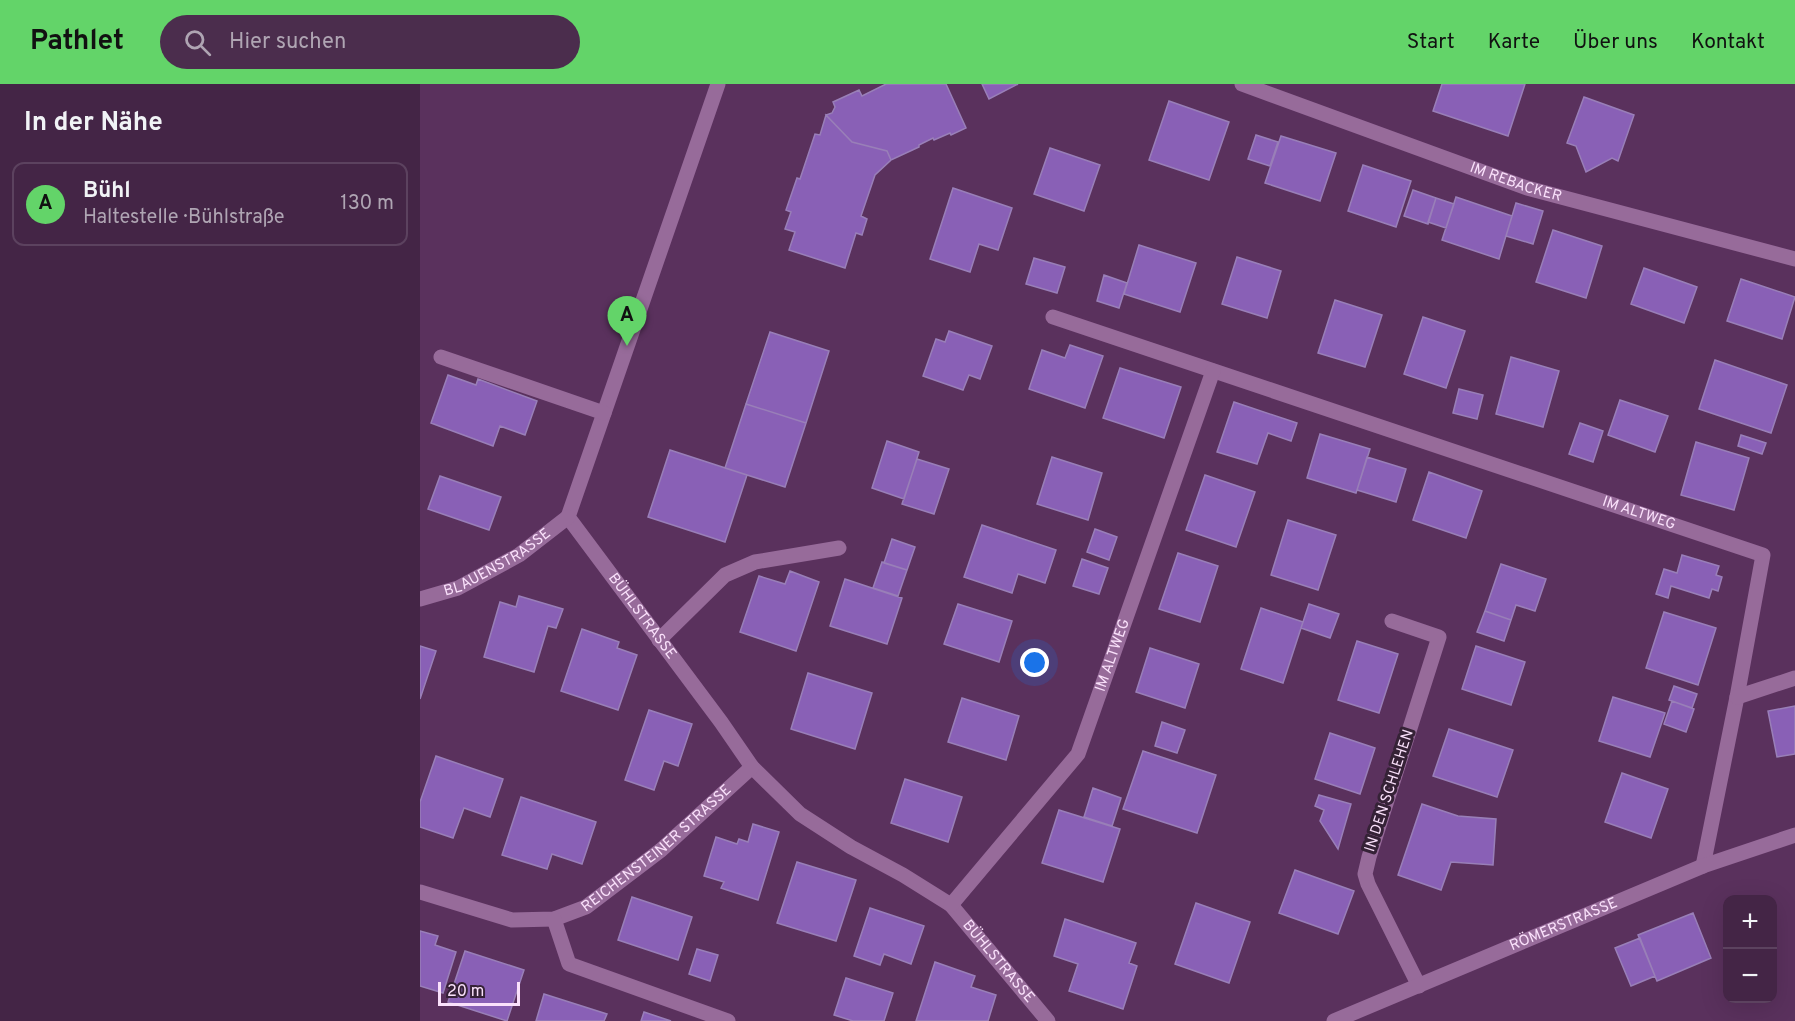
<!DOCTYPE html>
<html lang="de">
<head>
<meta charset="utf-8">
<style>
	:root { --surface:#442546; --page:#4b2d4d; --text:#f1f3f6; --muted:#afa5b3; --line:#5c425f; --accent:#63d469 }
	body { margin:0; font-family:Overpass,sans-serif; background:var(--page); color:var(--text) }
	.controls { position:absolute; right:18px; bottom:18px; display:grid; overflow:hidden; border-radius:12px; box-shadow:0 6px 24px #0002 }
	.controls button { width:54px; height:54px; display:grid; place-items:center; padding:0; border:0; border-bottom:2px solid var(--line); background:var(--surface); color:var(--text); font:30px sans-serif }
	.scale { position:absolute; left:18px; bottom:15px; width:82px; box-sizing:border-box; padding-left:6px; border:3px solid #fae1fb; border-top:0; font-size:16px; line-height:21px; white-space:nowrap; color:#fae1fb; -webkit-text-stroke:4px #352236; paint-order:stroke }
	.you { position:absolute; left:615px; top:579px; width:21px; height:21px; margin:-15px; border:4px solid #fff; border-radius:50%; background:#1a73e8; box-shadow:0 0 0 9px #1a73e833 }
	.badge { display:grid; place-items:center; width:39px; height:39px; border-radius:50%; background:var(--accent); color:#111; font-size:20px; font-weight:700 }
	.pin { position:absolute; translate:-50% -50px; filter:drop-shadow(0 2px 3px #0008) }
	.pin::after { content:''; position:absolute; top:32px; width:21px; height:18px; background:inherit; clip-path:polygon(0 0,100% 0,50% 100%) }
	.list { margin:0; padding:0; list-style:none }
	h2 { display:flex; justify-content:space-between; align-items:center; height:78px; margin:0; padding:0 24px; font-size:26px }
	h2 small { font-size:20px; font-weight:400; color:var(--muted) }
	.list li { display:grid; grid-template-columns:39px 1fr auto; gap:18px; align-items:center; box-sizing:border-box; height:84px; margin:0 12px 12px; padding:0 12px; border:2px solid var(--line); border-radius:12px }
	.list b { display:block; font-size:22px; white-space:nowrap }
	.list p { margin:0; font-size:20px; white-space:nowrap; color:var(--muted) }
	.list em { font-size:20px; font-style:normal; color:var(--muted) }
	.icon { flex:none; width:33px; height:33px; fill:none; stroke:currentColor; stroke-width:2; stroke-linecap:round; stroke-linejoin:round }
	.map { position:relative; flex:none; width:1375px; height:937px; overflow:hidden }
	header { display:flex; align-items:center; gap:36px; box-sizing:border-box; height:84px; padding:0 30px; background:var(--accent); color:#111 }
	header strong { font-size:28px }
	nav { display:flex; gap:33px; margin-inline-start:auto; font-size:21px }
	.search { width:420px; height:54px; background:var(--page); display:flex; align-items:center; gap:15px; box-sizing:border-box; padding:0 21px; border-radius:33px; color:var(--muted); font-size:22px }
	main { display:flex }
	aside { flex:1; background:var(--surface) }
	.map>svg:first-child { display:block }
	.building { fill:#8960b6; stroke:#997fb8; stroke-width:1.5 }
	.lines { fill:none; stroke-linecap:round; stroke-linejoin:round }
	.minor { stroke:#976b9a; stroke-width:15 }
	.labels { text-anchor:middle; dominant-baseline:central; stroke-width:6; stroke-linejoin:round; paint-order:stroke }
	.street-label { font-size:15px; fill:#fae1fb; stroke:#352236 }
</style>
</head>
<body>
<header>
<strong>Pathlet</strong>
<div class="search"><svg class="icon" aria-label="search" viewBox="0 0 24 24"><circle cx="10" cy="10" r="6"/><path d="M15 15l6 6"/></svg>Hier suchen</div>
<nav><a>Start</a><a>Karte</a><a>Über uns</a><a>Kontakt</a></nav>
</header>
<main>
<aside>
<h2>In der Nähe<small></small></h2>
<ul class="list">
<li><span class="badge">A</span><div><b>Bühl</b><p>Haltestelle · Bühlstraße</p></div><em>130 m</em></li>
</ul>
</aside>
<div class="map">
<svg width="1375" height="937" viewBox="0 0 1375 937">
	<rect width="100%" height="100%" fill="#5a315d"/>
	<!-- building -->
	<path class="building" d="M466,0H526L546,44L531,51L530,49L514,56L513,54L499,61V63L471,76L467,67L432,58L406,31L412,29L415,23L413,18L439,6L442,12Z
		M562,0H598L569,15Z
		M1022,0H1105L1088,52L1013,27Z
		M1164,13L1214,31L1198,77L1192,74L1166,88L1156,62L1147,59Z
		M749,17L809,38L789,96L729,76Z
		M406,31L432,58L467,67L471,76L455,91L441,132L447,135L442,151L436,149L425,184L369,166L375,148L365,145L371,128L366,126L377,94L380,95L395,50L400,51Z
		M836,51L858,58L850,82L828,75Z
		M861,52L916,69L900,117L845,99Z
		M630,64L680,81L664,127L614,110Z
		M943,81L991,97L976,143L928,127Z
		M533,104L592,124L578,166L559,160L550,188L510,175Z
		M993,106L1016,114L1008,140L984,132Z
		M1036,113L1092,132L1079,175L1022,156Z
		M1016,114L1034,120L1026,144L1008,138Z
		M1096,119L1123,127L1113,160L1086,152Z
		M1133,146L1182,162L1166,214L1116,198Z
		M719,161L776,179L760,228L704,210Z
		M817,173L861,187L847,234L802,220Z
		M614,174L645,183L637,209L606,200Z
		M1224,184L1277,203L1264,239L1211,220Z
		M684,191L707,199L699,224L677,217Z
		M1321,195L1375,213L1362,255L1307,237Z
		M915,216L962,231L945,283L898,269Z
		M1003,233L1045,247L1026,304L984,290Z
		M529,247L572,262L560,295L549,291L543,306L503,292L516,255L525,258Z
		M350,248L409,267L386,339L326,320Z
		M650,261L683,272L665,324L609,305L622,266L645,274Z
		M1091,273L1139,287L1123,343L1076,330Z
		M1295,276L1367,301L1351,349L1279,325Z
		M700,284L761,303L744,354L683,334Z
		M28,291L56,301L58,295L117,317L105,351L80,342L73,362L11,339Z
		M1039,305L1063,311L1057,335L1033,329Z
		M1200,316L1248,332L1235,368L1188,351Z
		M814,318L877,339L871,357L848,349L837,380L797,368Z
		M326,320L386,339L365,403L305,384Z
		M1160,339L1183,347L1173,378L1149,370Z
		M900,350L950,365L936,409L887,394Z
		M1321,351L1346,359L1342,370L1318,362Z
		M467,357L499,368L484,415L452,404Z
		M1276,358L1329,374L1314,426L1261,411Z
		M250,366L327,391L305,458L228,433Z
		M632,373L682,389L668,436L617,420Z
		M947,373L986,385L976,418L937,406Z
		M497,375L529,385L514,430L482,420Z
		M1009,388L1062,407L1046,454L993,436Z
		M785,391L835,408L816,463L766,446Z
		M20,392L81,413L69,446L8,425Z
		M868,436L916,451L898,506L851,491Z
		M562,441L636,466L625,499L598,490L592,509L544,493Z
		M675,445L697,453L689,476L667,468Z
		M472,455L495,463L487,486L464,479Z
		M758,469L798,482L780,538L739,525Z
		M1262,471L1299,482L1296,491L1302,493L1298,507L1292,505L1289,514L1251,502L1248,514L1236,510L1244,485L1257,489Z
		M662,475L688,484L679,510L653,502Z
		M462,478L487,486L478,512L453,504Z
		M1081,480L1126,495L1115,527L1096,521L1091,536L1065,527Z
		M370,487L399,498L376,567L320,548L339,492L365,500Z
		M425,495L482,514L467,560L410,542Z
		M99,512L143,525L136,544L128,542L114,588L64,573L80,518L96,523Z
		M538,520L592,537L579,578L524,560Z
		M889,520L919,530L910,554L881,544Z
		M841,524L883,538L863,599L821,585Z
		M1065,527L1091,536L1084,557L1057,548Z
		M1244,528L1296,544L1278,601L1226,584Z
		M162,545L199,558L197,564L217,571L198,626L141,607Z
		M937,557L978,570L959,629L918,616Z
		M0,562L16,567L0,615Z
		M1056,562L1105,578L1091,621L1042,605Z
		M730,564L779,580L765,624L716,608Z
		M388,589L452,609L435,665L371,645Z
		M1254,602L1277,610L1272,624L1249,616Z
		M1193,613L1245,629L1230,673L1179,657Z
		M542,614L599,632L586,676L528,658Z
		M1252,617L1274,625L1266,648L1244,640Z
		M1375,622V670L1357,673L1348,627Z
		M229,626L272,640L258,682L244,677L234,706L205,696Z
		M742,638L765,646L757,669L735,662Z
		M1029,645L1093,666L1077,713L1013,692Z
		M910,649L955,664L940,710L895,695Z
		M723,667L796,691L777,749L703,725Z
		M16,672L83,695L70,733L44,724L33,754L0,743V718Z
		M1202,689L1248,705L1231,754L1185,738Z
		M485,695L542,713L528,758L471,739Z
		M673,704L701,714L692,742L664,733Z
		M899,711L931,720L918,765L900,737L904,726L895,722Z
		M101,713L176,738L162,780L132,770L127,785L82,771Z
		M1002,720L1038,732L1076,735L1073,781L1031,778L1021,806L978,791Z
		M639,726L700,745L683,798L622,779Z
		M333,740L359,748L338,816L301,804L304,798L284,792L296,753L317,760L319,755L328,758Z
		M377,778L436,796L416,857L357,839Z
		M875,786L934,807L918,850L859,829Z
		M212,813L272,833L258,876L198,856Z
		M776,819L830,838L809,899L755,880Z
		M450,824L504,842L491,880L464,870L460,881L434,872Z
		M1273,829L1291,874L1237,897L1218,851Z
		M645,835L716,859L709,879L717,882L703,925L649,907L658,880L634,872Z
		M0,847L18,852L15,861L36,868L23,909L0,902Z
		M1220,854L1235,892L1211,902L1195,864Z
		M277,865L298,871L290,897L269,890Z
		M45,867L104,886L87,937L28,918Z
		M515,878L555,892L551,903L576,911L568,937H496Z
		M426,894L473,909L464,937H433L414,931Z
		M124,910L187,930L184,937H116Z
		M224,928L251,937H221Z"/>
	<g class="lines">
		<!-- minor -->
		<g class="minor">
			<path id="s1" d="M298,0L148,433L301,638L332,683L380,730L431,763L483,791L531,821L628,937"/>
			<path id="s2" d="M822,0L1107,104L1375,175"/>
			<path id="s3" d="M633,233L1343,471L1317,613L1283,782"/>
			<path d="M21,273L184,329"/>
			<path id="s4" d="M0,515L38,504L99,471L148,433"/>
			<path d="M972,537L1019,553L949,773L945,790L948,800L999,902"/>
			<path d="M239,556L305,491L335,478L419,464"/>
			<path d="M1317,613L1375,594"/>
			<path id="s5" d="M0,808L92,836L134,835L166,823L241,766L332,683"/>
			<path id="s6" d="M531,821L658,670L793,287"/>
			<path d="M134,835L149,880L308,937"/>
			<path id="s7" d="M914,937L1283,782L1375,751"/>
		</g>
	</g>
	<g class="labels">
		<!-- street labels -->
		<g class="street-label">
			<text stroke="none"><textPath href="#s2" startOffset="291">IM REBACKER</textPath></text>
			<text stroke="none"><textPath href="#s3" startOffset="618">IM ALTWEG</textPath></text>
			<text stroke="none"><textPath href="#s4" startOffset="86">BLAUENSTRASSE</textPath></text>
			<text stroke="none"><textPath href="#s1" startOffset="582">BÜHLSTRASSE</textPath></text>
			<text stroke="none"><textPath href="#s6" startOffset="302">IM ALTWEG</textPath></text>
			<text transform="translate(970 707) rotate(-72)">IN DEN SCHLEHEN</text>
			<text stroke="none"><textPath href="#s5" startOffset="264">REICHENSTEINER STRASSE</textPath></text>
			<text stroke="none"><textPath href="#s7" startOffset="249">RÖMERSTRASSE</textPath></text>
			<text stroke="none"><textPath href="#s1" startOffset="1086">BÜHLSTRASSE</textPath></text>
		</g>
	</g>
</svg>
<div class="controls">
<button>+</button>
<button>−</button>
</div>
<div class="scale">20 m</div>
<div class="you"></div>
<div class="pin badge" style="left:207px;top:262px">A</div>
</div>
</main>
</body>
</html>
